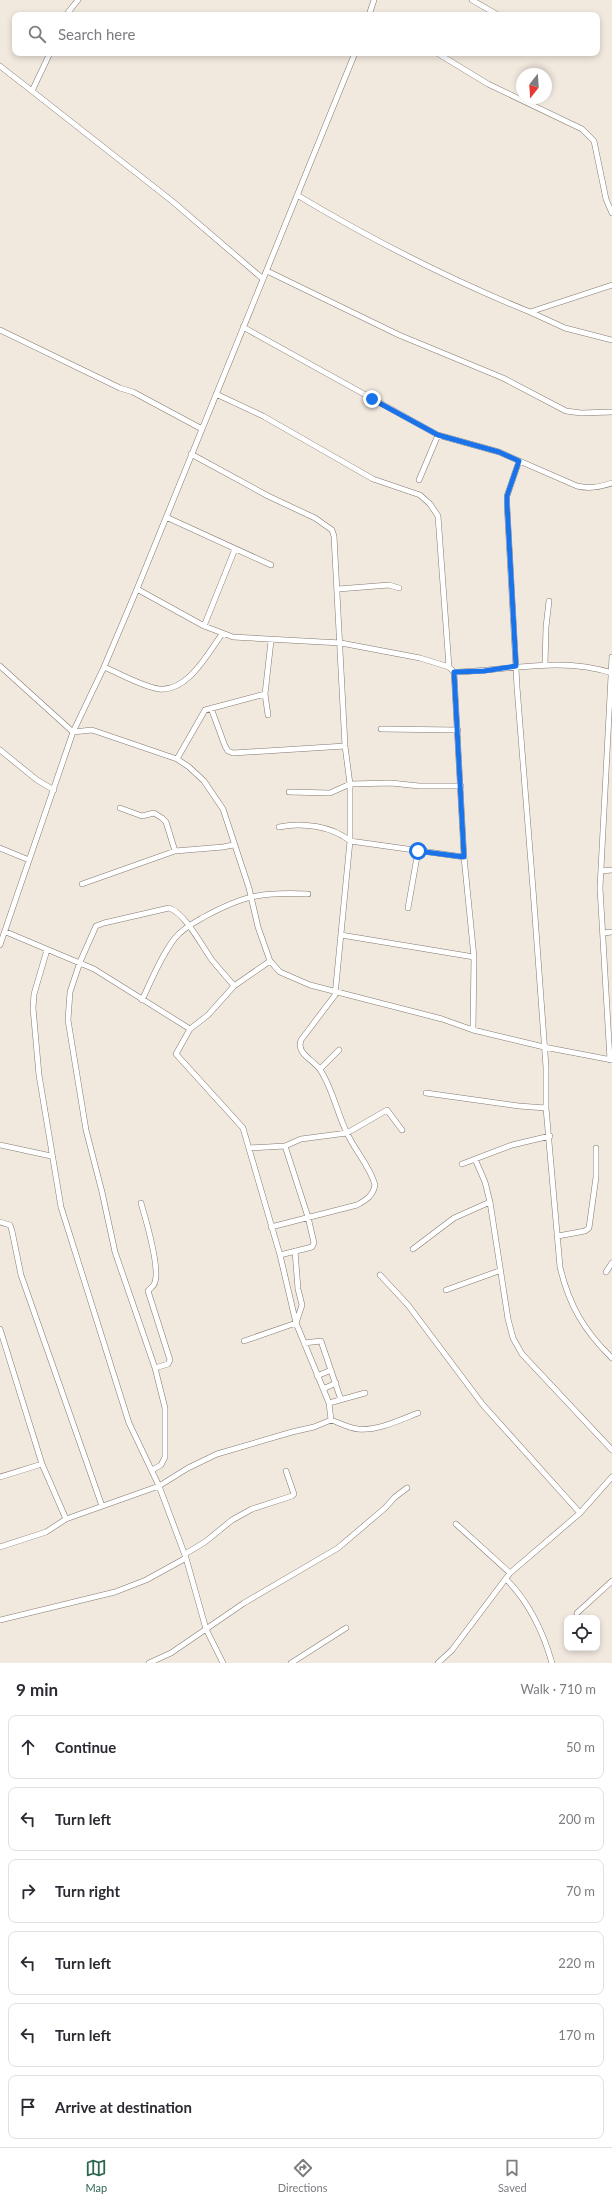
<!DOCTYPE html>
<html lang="en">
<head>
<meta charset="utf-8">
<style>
	:root { --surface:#fff; --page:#f7f7f7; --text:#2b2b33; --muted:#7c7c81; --line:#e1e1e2; --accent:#2e674f }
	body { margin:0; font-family:Lato,sans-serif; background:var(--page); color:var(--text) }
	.controls { position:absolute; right:12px; bottom:12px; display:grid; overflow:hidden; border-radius:8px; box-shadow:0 2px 6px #0003 }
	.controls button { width:36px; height:36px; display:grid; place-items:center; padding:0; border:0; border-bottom:1px solid var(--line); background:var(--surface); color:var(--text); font:20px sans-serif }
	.compass { position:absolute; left:516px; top:68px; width:36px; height:36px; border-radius:50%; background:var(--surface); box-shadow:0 2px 6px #0003; rotate:197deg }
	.stop { position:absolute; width:12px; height:12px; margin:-9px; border:3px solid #1a73e8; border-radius:50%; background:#fff }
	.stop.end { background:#1a73e8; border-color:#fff; box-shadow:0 1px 4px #0008 }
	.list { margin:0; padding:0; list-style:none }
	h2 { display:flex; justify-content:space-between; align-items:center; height:52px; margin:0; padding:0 16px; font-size:17px }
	h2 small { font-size:13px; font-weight:400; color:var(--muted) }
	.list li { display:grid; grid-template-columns:26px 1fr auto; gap:12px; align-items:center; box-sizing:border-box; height:64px; margin:0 8px 8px; padding:0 8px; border:1px solid var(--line); border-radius:8px }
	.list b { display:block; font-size:15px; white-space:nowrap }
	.list em { font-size:13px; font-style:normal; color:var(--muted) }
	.icon { flex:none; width:22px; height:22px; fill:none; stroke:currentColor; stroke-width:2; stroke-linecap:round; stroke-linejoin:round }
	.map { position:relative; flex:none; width:612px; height:1663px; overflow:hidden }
	.search { position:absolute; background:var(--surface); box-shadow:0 2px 6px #0003; left:12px; right:12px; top:12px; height:44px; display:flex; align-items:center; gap:10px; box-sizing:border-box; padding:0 14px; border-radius:8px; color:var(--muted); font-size:15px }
	.sheet { height:484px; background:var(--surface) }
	nav { display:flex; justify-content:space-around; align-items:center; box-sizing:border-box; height:56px; border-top:1px solid var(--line); background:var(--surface); font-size:11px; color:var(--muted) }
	nav a { display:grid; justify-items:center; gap:2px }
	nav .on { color:var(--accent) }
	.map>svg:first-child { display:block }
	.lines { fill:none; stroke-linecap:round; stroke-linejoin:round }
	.minor-casing { stroke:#827a71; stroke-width:6 }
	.minor { stroke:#fff; stroke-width:5 }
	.route { stroke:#1a73e8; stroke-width:5 }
</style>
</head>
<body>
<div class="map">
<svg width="612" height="1663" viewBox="0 0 612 1663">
	<rect width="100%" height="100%" fill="#f1e8de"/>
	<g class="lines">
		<defs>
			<path id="minor" d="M472,0L498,15
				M66,15L78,0
				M369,15L374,0
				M50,53L32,91L172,201L263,279
				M437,53L488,84L582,129L594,141L606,199L612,213
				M0,66L32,91
				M297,195C372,240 449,279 530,312L612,285
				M267,271L399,335L503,378L566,411L581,413L612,412
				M530,312L565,328L612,340
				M243,327L438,435L499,452L577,486C590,489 599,487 612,483
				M0,330L120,388L133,392L202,429
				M216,394L263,416L373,479L420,495L430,504L438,516L449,667L454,672L464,857L474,957L473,1030
				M191,454L268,496L315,518L332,530L334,536L345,746L350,784V841L335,995L301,1040C296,1055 314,1059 321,1071C333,1090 337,1113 347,1133C355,1151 370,1166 375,1185C373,1196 366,1200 357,1205L271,1227
				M519,461L507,496V505L517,687L533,889L546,1067V1108L560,1267C569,1305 584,1331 612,1358
				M419,480L438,435
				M166,517L271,565
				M137,589L204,626L233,637L341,643L420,658L449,667
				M338,589L389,585L399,588
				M204,626L235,549
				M545,665L546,627L549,601
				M0,666L73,732L92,730L177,759L189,767L204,781L223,809L249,888L258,927L270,961L280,972L310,985L442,1019L473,1030L544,1047L612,1060
				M104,667C121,674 141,686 159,689C188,692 208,653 222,634
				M454,672C507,671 560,656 612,673
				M211,708L225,746L228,751L233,753L345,746
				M268,715L265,694L271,641
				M381,729L458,730
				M0,750L37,780L54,790
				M177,759L205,710L265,694
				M289,792L330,793L350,784L391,783L419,786H461
				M120,808L142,816L154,813L162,818L166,822L175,851
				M279,827C302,822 332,826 350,841L464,857
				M0,848L29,860
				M601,871L612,870
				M82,884L175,851L223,847L233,845
				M408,908L418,851
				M6,932L94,969L190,1029
				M603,933L612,932
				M341,935L474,957
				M0,945L73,732L104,667L137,589L355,53
				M47,950L34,994L33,1008L39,1075L61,1207L129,1423L159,1486L186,1558L206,1629L223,1663
				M142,1000C152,979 161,956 175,938C182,929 193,923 202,918C244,895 261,892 308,894
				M610,1060L600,888L612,657
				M320,1069L339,1050
				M426,1093L519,1106L546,1108
				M0,1145L51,1156
				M249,1148L285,1146L301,1139L347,1133L387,1110L402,1130
				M475,1159L485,1182L490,1202L508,1319L513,1338L522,1354L612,1450
				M462,1164L512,1145L550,1136
				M141,1203C146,1220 160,1266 155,1282C154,1287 150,1288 148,1291L170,1360L168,1364L155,1368
				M0,1222L10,1225L12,1231L21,1275L102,1506
				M558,1236L585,1231L589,1228L596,1177V1148
				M413,1249L454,1218L490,1202
				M280,1255L312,1247L314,1243L308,1217L285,1146
				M606,1272L612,1263
				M380,1275L408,1305L483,1405L580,1513
				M446,1290L499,1271
				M0,1329L42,1464L66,1519
				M244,1341L296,1323L302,1305L298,1289L295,1251
				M304,1343L321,1341L341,1400
				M317,1376L331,1370
				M323,1389L336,1383
				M329,1403L365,1393
				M331,1420C340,1423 349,1428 358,1429C377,1431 400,1420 418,1413
				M152,1470L161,1465L165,1457V1408L155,1368L115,1252L102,1192L86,1130L68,1020L70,992L80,962L96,926L104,923L169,908C185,913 202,946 212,960C219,969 227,977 234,986
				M0,1477L42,1464
				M456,1524L510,1573
				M0,1547L46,1532L66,1519L159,1486L188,1468L217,1454L292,1432L314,1427L331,1420L329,1403L296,1323L280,1255L243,1128L176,1054L190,1029L208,1015L234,986L270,961
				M185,1554L205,1542L232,1520L252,1509L292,1496L294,1494L286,1471
				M506,1579C529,1602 543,1631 552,1663
				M577,1613L612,1581
				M0,1620L115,1592L146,1580L186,1558
				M149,1663L171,1653L244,1603L338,1548L385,1508L395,1497L407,1488
				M291,1663L346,1628
				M438,1663L452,1650L510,1573L580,1513L612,1477"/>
		</defs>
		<!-- minor casing -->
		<use href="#minor" class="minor-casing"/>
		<!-- minor -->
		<use href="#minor" class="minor"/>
	</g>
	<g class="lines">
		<!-- route -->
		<path class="route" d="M372,399L438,435L499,452L519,461L507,496V504L516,666L484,671L454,672L464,857L418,851"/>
	</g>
</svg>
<div class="controls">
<button><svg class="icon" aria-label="locate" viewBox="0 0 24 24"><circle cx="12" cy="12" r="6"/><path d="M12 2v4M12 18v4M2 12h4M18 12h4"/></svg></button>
</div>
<svg class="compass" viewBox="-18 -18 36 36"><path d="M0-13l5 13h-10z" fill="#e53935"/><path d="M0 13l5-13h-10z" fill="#7c7c81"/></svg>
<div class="stop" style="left:418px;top:851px"></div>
<div class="stop end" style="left:372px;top:399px"></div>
<div class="search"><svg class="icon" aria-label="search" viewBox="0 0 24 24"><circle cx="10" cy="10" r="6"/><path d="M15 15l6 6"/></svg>Search here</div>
</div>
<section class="sheet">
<h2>9 min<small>Walk · 710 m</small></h2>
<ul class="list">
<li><svg class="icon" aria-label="ahead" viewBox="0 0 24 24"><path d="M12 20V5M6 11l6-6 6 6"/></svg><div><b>Continue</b></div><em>50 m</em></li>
<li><svg class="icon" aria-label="left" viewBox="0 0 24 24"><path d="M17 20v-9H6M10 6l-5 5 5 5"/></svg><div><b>Turn left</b></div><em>200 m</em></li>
<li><svg class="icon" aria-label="right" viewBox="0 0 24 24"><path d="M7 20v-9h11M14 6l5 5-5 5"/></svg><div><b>Turn right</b></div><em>70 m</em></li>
<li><svg class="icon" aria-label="left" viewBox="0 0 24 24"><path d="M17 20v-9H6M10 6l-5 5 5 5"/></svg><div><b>Turn left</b></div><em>220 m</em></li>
<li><svg class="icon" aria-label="left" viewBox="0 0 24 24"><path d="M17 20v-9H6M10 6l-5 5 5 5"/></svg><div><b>Turn left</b></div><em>170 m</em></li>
<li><svg class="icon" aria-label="arrive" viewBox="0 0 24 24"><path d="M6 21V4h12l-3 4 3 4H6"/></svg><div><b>Arrive at destination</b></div></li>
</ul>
</section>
<nav>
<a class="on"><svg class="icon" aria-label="map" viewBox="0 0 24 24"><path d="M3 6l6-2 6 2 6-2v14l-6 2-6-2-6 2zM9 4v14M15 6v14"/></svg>Map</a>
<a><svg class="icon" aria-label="directions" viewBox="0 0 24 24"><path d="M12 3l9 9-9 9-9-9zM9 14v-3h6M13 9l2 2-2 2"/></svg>Directions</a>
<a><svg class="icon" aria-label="saved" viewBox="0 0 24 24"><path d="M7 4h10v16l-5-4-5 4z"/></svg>Saved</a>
</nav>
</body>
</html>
